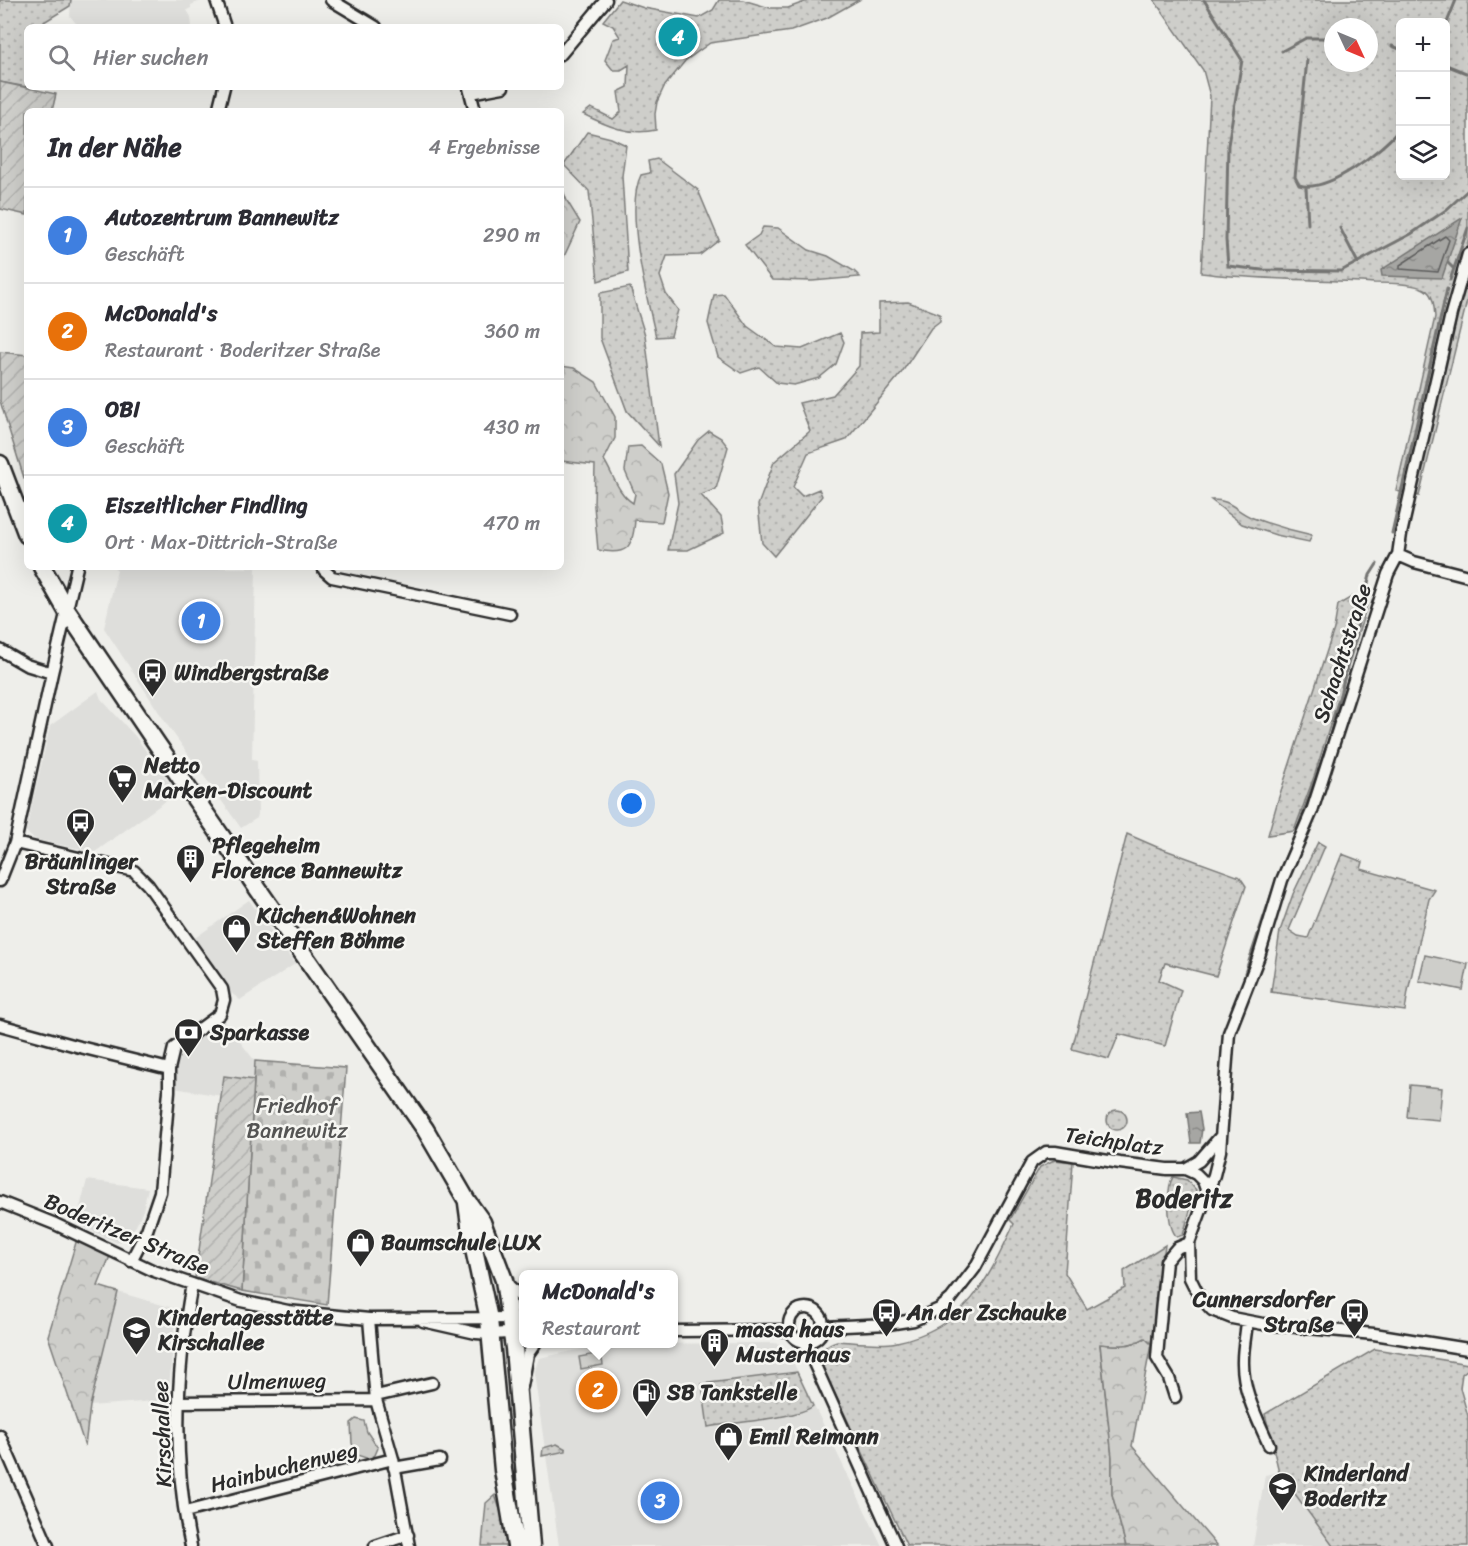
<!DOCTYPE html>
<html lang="de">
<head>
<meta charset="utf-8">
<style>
	:root { --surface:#fff; --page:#f2f2f3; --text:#2b2b33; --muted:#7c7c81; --line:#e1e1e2; --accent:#2b2b2b }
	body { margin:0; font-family:Sriracha,sans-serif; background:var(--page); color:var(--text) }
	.controls { position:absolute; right:18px; top:18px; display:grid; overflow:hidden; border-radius:9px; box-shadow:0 6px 24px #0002 }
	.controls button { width:54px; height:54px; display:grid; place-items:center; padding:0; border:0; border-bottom:2px solid var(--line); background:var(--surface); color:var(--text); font:30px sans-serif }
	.compass { position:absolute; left:1324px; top:18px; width:54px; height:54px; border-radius:50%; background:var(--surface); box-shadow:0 6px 24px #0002; rotate:134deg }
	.you { position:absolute; left:632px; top:804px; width:21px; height:21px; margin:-15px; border:4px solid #fff; border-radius:50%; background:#1a73e8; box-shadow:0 0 0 9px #1a73e833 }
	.badge { display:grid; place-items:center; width:39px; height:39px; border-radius:50%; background:var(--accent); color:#fff; font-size:20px; font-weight:700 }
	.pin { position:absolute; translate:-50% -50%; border:3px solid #fff; box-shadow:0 2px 6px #0006 }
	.popup { position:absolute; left:519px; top:1270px; width:159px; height:78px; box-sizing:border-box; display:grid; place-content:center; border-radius:9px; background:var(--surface); filter:drop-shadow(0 2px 4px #0005); font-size:20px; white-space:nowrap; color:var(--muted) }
	.popup b { font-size:22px; color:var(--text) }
	.popup::after { content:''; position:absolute; left:50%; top:100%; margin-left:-12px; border:12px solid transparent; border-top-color:var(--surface) }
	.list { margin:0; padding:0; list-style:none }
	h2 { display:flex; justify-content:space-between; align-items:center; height:78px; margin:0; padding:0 24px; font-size:26px }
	h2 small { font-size:20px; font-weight:400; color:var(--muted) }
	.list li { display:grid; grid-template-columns:39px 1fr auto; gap:18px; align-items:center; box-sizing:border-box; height:96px; padding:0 24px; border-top:2px solid var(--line) }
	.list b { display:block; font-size:22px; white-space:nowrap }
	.list p { margin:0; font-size:20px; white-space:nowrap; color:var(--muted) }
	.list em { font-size:20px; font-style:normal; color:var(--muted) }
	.icon { flex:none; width:33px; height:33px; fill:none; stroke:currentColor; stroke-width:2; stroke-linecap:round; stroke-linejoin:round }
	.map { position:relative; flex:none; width:1468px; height:1546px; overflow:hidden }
	.search { position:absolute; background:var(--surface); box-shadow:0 6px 24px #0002; left:24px; top:24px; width:540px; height:66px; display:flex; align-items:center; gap:15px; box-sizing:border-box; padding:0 21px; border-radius:9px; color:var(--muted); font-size:22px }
	.panel { position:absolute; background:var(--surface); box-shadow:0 6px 24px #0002; left:24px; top:108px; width:540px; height:462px; border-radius:9px }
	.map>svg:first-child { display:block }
	.built { fill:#dededb }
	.grass { fill:url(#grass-dots); stroke:#7c7c7a; stroke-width:1.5; fill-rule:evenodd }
	.forest { fill:url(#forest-crowns); stroke:#7c7c7a; stroke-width:1.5 }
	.cemetery { fill:url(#cemetery-stones); stroke:#7c7c7a; stroke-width:1.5 }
	.park { fill:#cececa; stroke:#7c7c7a; stroke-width:1.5 }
	.garden { fill:url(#garden-furrows); stroke:#7c7c7a; stroke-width:1.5 }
	.water { fill:url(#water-ripples); stroke:#757573; stroke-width:1.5 }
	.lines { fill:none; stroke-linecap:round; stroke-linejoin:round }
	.shore { stroke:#5c5c5b; stroke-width:1.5 }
	.stream { stroke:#757573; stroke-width:3 }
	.minor-casing { stroke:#2b2b2b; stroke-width:15 }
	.primary-casing { stroke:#2b2b2b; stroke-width:21 }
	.minor { stroke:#f6f6f2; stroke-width:10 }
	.primary { stroke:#f6f6f2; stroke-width:16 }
	.labels { text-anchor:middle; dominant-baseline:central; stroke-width:5; stroke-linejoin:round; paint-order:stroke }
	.street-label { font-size:22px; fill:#2b2b2b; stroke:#f6f6f2 }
	.poi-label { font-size:22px; font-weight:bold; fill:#2b2b2b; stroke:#f6f6f2; text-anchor:start }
	.park-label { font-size:22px; fill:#545453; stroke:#f6f6f2 }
	.quarter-label { font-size:26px; font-weight:bold; fill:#2b2b2b; stroke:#f6f6f2 }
</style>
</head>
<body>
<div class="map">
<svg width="1468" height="1546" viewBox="0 0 1468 1546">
	<defs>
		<pattern id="grass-dots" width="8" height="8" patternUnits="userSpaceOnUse" patternTransform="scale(1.5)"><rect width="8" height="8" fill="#cececa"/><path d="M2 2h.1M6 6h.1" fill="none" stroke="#b1b1ae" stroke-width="1.8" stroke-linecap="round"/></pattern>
		<pattern id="forest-crowns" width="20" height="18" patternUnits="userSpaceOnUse" patternTransform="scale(1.5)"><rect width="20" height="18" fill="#cececa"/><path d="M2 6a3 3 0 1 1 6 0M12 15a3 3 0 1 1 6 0" fill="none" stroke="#b1b1ae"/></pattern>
		<pattern id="cemetery-stones" width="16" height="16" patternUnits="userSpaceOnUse" patternTransform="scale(1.5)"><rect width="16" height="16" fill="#cececa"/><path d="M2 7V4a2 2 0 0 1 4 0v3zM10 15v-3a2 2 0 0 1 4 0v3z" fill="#b1b1ae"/></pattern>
		<pattern id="garden-furrows" width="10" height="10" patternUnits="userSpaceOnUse" patternTransform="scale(1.5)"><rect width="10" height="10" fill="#cececa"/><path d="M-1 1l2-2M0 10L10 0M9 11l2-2" fill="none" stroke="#b1b1ae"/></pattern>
		<pattern id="water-ripples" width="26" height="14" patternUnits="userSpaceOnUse" patternTransform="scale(1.5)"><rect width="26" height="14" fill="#a6a6a3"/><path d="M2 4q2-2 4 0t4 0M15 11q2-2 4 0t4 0" fill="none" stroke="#878785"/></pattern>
	</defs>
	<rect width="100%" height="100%" fill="#eeeeea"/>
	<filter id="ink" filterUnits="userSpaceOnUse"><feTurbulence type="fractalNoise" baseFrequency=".0167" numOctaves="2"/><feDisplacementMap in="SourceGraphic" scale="12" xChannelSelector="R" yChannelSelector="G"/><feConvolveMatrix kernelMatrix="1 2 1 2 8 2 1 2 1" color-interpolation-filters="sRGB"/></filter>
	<g filter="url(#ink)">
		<!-- built -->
		<path class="built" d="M71,0H203L191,5V8L187,10L191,17L192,27H79L70,16Z
			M114,567L256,568L252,759L257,760L258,814L257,818L241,828L168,726L104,628L117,570Z
			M98,691L101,699L135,736L177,793L95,852L37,840L30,836L26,831L50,726Z
			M249,900L295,964L240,1000L230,992L192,940Z
			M223,1020L255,1061L254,1080L224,1076L221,1096L174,1088L176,1067L185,1048Z
			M87,1180L148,1188L143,1210L136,1226L127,1237L117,1243L76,1223Z
			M118,1292L176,1309L168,1400L90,1406Z
			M774,1343L780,1344L787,1351L795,1366L882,1546H559L534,1373L539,1358L606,1344Z
			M1279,1472L1333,1546H1253L1265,1475Z"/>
		<!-- grass -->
		<path class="grass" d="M0,0H71L70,6L44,22L43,27H27V87L0,82Z
			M620,0L644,8L699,18L713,10L719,0H743L770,8H788L810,0H859L827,18L791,31L710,43L685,61L664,87L657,102L655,114L656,130C629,136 607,126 583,114L591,108L613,119L621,112L618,92L628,87L629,65L621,70H613L605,60L613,39L620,37L613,26L603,21Z
			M1154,0H1468V297L1419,496L1396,491L1435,317C1434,307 1434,294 1424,289C1413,283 1387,283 1374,283C1316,279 1258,280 1201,273L1210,96L1203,70ZM1400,22H1446V176H1400ZM1333,27H1369V63H1333Z
			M587,132L611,138L626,145L622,176L628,272L598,281L589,191L564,165Z
			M657,159L698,190L719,240L700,255L667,256L660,276L666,294L678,310L671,336L656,337C647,299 624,208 641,175L650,173L648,161Z
			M763,227L778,228L809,250L828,256L854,271L860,277L812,281L772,280L745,245L759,235Z
			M630,287L645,335L659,446L627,411L600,338V293Z
			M724,294L747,326L776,347L802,349L840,333L844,342L836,364L819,378L794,385L777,383L759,367L741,373L718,357L708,323L714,295Z
			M908,302L940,314V321L931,328L902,372L846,440L808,453L793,487L802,496L819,489L822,496L774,556L762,543L758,505L774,462L810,431L799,403L833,395L859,366L860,333L879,332V303Z
			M709,431L721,438L728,447L716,489L701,495L721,517L724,533L688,550H668L678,503L674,474L698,440Z
			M1211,500C1231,499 1235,511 1253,518C1272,525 1293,531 1312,535L1309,542L1276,535L1242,524Z
			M1355,595L1368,602L1315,774L1294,831L1268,835L1278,800L1334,629L1338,605Z
			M1127,834L1157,847L1240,877L1246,886L1216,976L1165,963L1159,980L1181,990L1165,1046L1119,1034L1109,1059L1072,1049Z
			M1318,842L1325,846L1289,930L1298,936L1308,938L1342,854L1363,862L1361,869L1435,890L1429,899L1408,991L1405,1011L1271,992L1280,931L1293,894Z
			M1107 1120a10 10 0 1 1 20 0a10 10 0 1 1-20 0Z
			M1054,1160L1073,1162L1065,1273L1087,1309L1125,1288L1124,1271L1165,1245L1151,1344L1145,1339C1129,1347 1117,1345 1100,1345L1112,1457V1494L1126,1546H907L818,1358C823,1349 826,1344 837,1341C855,1342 881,1346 897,1342C966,1327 987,1282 1014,1224L1010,1220L1040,1167Z
			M1173,1177L1187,1180L1196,1190L1183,1235L1177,1237C1167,1228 1166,1188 1173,1177Z
			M1375,1349L1468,1364V1369L1462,1374L1460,1388L1468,1416V1546H1333L1279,1472L1265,1414Z
			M797,1372L813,1406C799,1418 730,1423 708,1427L702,1384Z
			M557,1444L566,1449V1451L542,1456L543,1448Z
			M495,1495L506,1527L507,1546H482L486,1503Z"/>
		<!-- forest -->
		<path class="forest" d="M561,185L567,201L580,222L561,263Z
			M561,366L574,368L596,382L615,417V438L604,460C613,474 618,494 633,503L635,494L625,471L628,447L641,446L661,464L668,493L662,522L635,520C633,548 627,556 598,550L594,506L595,465L561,461Z
			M77,1239L110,1256L98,1286L118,1292L90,1406L85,1446L48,1336Z
			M1145,1338L1151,1344L1132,1446L1217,1546H1126L1112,1494V1457L1100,1344C1117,1346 1130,1347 1145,1338Z"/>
		<!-- cemetery -->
		<path class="cemetery" d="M255,1061L346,1068L327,1305L242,1291Z"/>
		<!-- park -->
		<path class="park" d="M1425,955L1468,964L1463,990L1419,981Z
			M1410,1085L1442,1088L1439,1120L1407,1117Z
			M601,1353L603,1365L581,1369L579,1357Z
			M356,1419L364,1421L367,1432L378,1448L375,1455L369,1459L357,1455L352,1443L351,1423Z"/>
		<!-- garden -->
		<path class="garden" d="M0,82L56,94L52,111H27V215L0,209Z
			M0,352L27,355V477L24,478L0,401Z
			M224,1076L254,1080L242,1291L195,1278Z"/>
		<!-- water -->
		<path class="water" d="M1462,218L1442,278L1382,276L1381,270Z
			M1199,1112L1202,1129L1200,1143H1191L1187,1113Z"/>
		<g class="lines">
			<!-- shore -->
			<path class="shore" d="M1445,236L1449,240L1438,272L1400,269V265Z"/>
			<!-- stream -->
			<path class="stream" d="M1204,0L1242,60L1228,145L1226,240L1228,266L1262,270L1341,271L1411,234L1446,210L1468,190
				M1446,25L1456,0
				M1392,46L1400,49
				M1282,51L1306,38H1333
				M1307,60L1295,177L1299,185C1328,194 1382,150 1400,129
				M1446,65L1466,73
				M1306,187L1308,224
				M1340,228L1358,263
				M1448,263L1454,269
				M1450,280L1468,228
				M1392,533L1447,289
				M1245,973L1278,875L1300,822L1328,743L1370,575L1377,564"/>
			<defs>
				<path id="minor" d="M216,0L225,27
					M331,0L376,27
					M561,54L606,0
					M469,88L475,111
					M471,93L503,87
					M218,111L224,87
					M1468,254L1451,314L1401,534L1398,555L1388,574L1312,811L1282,880L1259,956L1229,1033L1220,1151L1214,1175L1189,1243L1190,1278L1199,1296L1212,1310L1232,1318L1263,1324L1374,1334L1468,1349
					M1398,555L1414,562L1468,576
					M324,567V570L332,577L510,614
					M0,650L26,665L52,673
					M15,843L134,871L148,885L222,989L224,1000L220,1014L174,1048L169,1069V1091L160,1192L147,1230L131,1261
					M0,881L15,843L52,673L77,567
					M0,1025L80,1047L169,1069
					M1185,1169L1199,1161L1220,1137
					M0,1202L55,1224L154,1271L241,1301L288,1311L369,1319L523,1318
					M506,1283L523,1299
					M789 1325a17 17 0 1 1 34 0a17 17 0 1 1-34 0Z
					M369,1319L376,1400L393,1459L409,1546
					M423,1321L476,1333L491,1334L523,1332
					M1247,1322C1246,1334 1243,1347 1243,1360C1242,1390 1257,1418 1269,1445
					M823,1327L888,1324L914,1320L939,1309L951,1299L975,1268L1032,1162L1046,1152H1055L1120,1163L1167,1169H1185L1196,1174L1203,1181L1207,1192
					M673,1331L789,1330
					M805,1343L896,1546
					M522,1386L528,1354L535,1344
					M376,1396L432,1383
					M1175,1397L1169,1378L1157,1358L1159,1333L1166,1261L1177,1248L1189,1243
					M179,1402L376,1400
					M0,1436L48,1546
					M394,1468L440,1460
					M185,1512L393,1459
					M191,1546C172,1460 176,1370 192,1284
					M375,1546L408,1535"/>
				<path id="primary" d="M0,464L27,535
					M42,567L67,611L157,744L425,1129L467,1201L482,1222L504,1280L514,1348L531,1546
					M467,1203L472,1240L489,1319L503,1470L516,1546"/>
			</defs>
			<!-- minor casing -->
			<use href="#minor" class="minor-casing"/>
			<!-- primary casing -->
			<use href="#primary" class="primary-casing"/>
			<!-- minor -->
			<use href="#minor" class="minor"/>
			<!-- primary -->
			<use href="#primary" class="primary"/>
		</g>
	</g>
	<!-- icons -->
	<defs>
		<symbol id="bus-pin" viewBox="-11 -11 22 30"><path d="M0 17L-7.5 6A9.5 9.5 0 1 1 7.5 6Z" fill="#2b2b2b" stroke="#f6f6f2"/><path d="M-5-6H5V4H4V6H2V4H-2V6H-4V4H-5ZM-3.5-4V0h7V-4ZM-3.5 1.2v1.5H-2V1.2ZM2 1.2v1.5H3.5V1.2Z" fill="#fff"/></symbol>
		<symbol id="supermarket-pin" viewBox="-11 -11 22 30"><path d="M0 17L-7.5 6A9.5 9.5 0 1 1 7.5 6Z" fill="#2b2b2b" stroke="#f6f6f2"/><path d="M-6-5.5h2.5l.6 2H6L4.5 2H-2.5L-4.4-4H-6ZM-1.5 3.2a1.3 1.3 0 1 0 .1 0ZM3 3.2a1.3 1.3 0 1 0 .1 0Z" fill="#fff"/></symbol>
		<symbol id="building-pin" viewBox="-11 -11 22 30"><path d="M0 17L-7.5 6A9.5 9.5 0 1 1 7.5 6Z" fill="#2b2b2b" stroke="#f6f6f2"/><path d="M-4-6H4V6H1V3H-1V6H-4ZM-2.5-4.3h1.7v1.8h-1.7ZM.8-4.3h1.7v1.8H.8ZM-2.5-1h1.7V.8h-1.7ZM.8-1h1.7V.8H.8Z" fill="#fff"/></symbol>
		<symbol id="shop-pin" viewBox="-11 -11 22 30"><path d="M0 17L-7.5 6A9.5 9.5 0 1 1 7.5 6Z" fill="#2b2b2b" stroke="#f6f6f2"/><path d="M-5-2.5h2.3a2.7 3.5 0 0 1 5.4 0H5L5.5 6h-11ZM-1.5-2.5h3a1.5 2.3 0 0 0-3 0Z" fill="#fff"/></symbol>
		<symbol id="bank-pin" viewBox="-11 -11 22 30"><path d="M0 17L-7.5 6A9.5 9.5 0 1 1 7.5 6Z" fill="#2b2b2b" stroke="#f6f6f2"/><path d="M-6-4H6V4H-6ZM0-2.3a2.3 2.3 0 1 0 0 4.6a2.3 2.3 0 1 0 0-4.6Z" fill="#fff"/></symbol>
		<symbol id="school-pin" viewBox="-11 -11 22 30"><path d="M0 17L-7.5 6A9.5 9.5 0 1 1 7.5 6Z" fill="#2b2b2b" stroke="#f6f6f2"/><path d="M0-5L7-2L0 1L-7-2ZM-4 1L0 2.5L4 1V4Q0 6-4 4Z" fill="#fff"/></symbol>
		<symbol id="fuel-pin" viewBox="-11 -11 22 30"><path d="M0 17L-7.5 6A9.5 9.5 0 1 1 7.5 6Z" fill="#2b2b2b" stroke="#f6f6f2"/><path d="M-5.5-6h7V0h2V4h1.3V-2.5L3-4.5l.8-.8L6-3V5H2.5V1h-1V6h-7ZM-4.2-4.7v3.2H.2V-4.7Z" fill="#fff"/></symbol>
	</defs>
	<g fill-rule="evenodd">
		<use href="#bus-pin" x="136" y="656" width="33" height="45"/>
		<use href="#supermarket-pin" x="106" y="762" width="33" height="45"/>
		<use href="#bus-pin" x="64" y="806" width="33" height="45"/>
		<use href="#building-pin" x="174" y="842" width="33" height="45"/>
		<use href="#shop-pin" x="220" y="912" width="33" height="45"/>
		<use href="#bank-pin" x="172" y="1016" width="33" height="45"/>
		<use href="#shop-pin" x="344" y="1226" width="33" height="45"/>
		<use href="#bus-pin" x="870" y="1296" width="33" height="45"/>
		<use href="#bus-pin" x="1338" y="1296" width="33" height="45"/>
		<use href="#school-pin" x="120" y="1314" width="33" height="45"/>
		<use href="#building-pin" x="698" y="1326" width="33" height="45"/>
		<use href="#fuel-pin" x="630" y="1376" width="33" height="45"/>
		<use href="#shop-pin" x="712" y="1420" width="33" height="45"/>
		<use href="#school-pin" x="1266" y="1470" width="33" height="45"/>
	</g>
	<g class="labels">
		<!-- street labels -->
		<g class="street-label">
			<text transform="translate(1342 653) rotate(-72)">Schachtstraße</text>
			<text transform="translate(1114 1141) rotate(8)">Teichplatz</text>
			<text transform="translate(127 1234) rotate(23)">Boderitzer Straße</text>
			<text transform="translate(277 1381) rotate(-1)">Ulmenweg</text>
			<text transform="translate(162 1434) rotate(-92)">Kirschallee</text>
			<text transform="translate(284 1467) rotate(-14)">Hainbuchenweg</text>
		</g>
		<!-- poi labels -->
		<g class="poi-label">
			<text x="174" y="672">Windbergstraße</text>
			<text x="144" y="765">Netto<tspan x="144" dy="25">Marken-Discount</tspan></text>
			<text x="212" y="845">Pflegeheim<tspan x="212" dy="25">Florence Bannewitz</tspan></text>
			<text x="81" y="861" text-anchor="middle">Bräunlinger<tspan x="81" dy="25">Straße</tspan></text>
			<text x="257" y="915">Küchen&amp;Wohnen<tspan x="257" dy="25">Steffen Böhme</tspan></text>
			<text x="210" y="1032">Sparkasse</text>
			<text x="381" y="1242">Baumschule LUX</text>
			<text x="1334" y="1299" text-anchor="end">Cunnersdorfer<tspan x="1334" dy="25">Straße</tspan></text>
			<text x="907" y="1312">An der Zschauke</text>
			<text x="158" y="1317">Kindertagesstätte<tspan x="158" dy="25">Kirschallee</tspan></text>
			<text x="736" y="1329">massa haus<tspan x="736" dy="25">Musterhaus</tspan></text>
			<text x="667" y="1392">SB Tankstelle</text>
			<text x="749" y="1436">Emil Reimann</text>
			<text x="1304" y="1473">Kinderland<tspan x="1304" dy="25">Boderitz</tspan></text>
		</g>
		<!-- park labels -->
		<g class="park-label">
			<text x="297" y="1105">Friedhof<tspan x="297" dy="25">Bannewitz</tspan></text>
		</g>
		<!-- quarter labels -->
		<g class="quarter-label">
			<text x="1184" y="1198">Boderitz</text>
		</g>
	</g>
</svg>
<div class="controls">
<button>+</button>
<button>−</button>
<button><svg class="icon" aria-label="layers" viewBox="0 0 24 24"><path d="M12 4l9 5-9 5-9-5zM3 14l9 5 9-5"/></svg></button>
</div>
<svg class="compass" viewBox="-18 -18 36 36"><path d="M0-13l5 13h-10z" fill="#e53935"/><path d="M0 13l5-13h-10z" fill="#7c7c81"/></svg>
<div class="you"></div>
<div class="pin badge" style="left:201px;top:621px;background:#3f7fe0">1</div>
<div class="pin badge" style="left:598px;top:1390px;background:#e8710a">2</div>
<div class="popup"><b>McDonald's</b>Restaurant</div>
<div class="pin badge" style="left:660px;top:1501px;background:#3f7fe0">3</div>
<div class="pin badge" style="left:678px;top:37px;background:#0f9aa8">4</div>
<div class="search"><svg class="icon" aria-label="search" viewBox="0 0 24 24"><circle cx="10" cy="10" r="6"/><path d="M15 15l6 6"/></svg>Hier suchen</div>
<section class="panel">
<h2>In der Nähe<small>4 Ergebnisse</small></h2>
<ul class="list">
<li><span class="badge" style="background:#3f7fe0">1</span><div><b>Autozentrum Bannewitz</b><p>Geschäft</p></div><em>290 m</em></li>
<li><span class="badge" style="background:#e8710a">2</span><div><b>McDonald's</b><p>Restaurant · Boderitzer Straße</p></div><em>360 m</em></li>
<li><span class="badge" style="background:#3f7fe0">3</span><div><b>OBI</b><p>Geschäft</p></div><em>430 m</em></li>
<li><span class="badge" style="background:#0f9aa8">4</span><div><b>Eiszeitlicher Findling</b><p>Ort · Max-Dittrich-Straße</p></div><em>470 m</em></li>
</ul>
</section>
</div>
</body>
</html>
